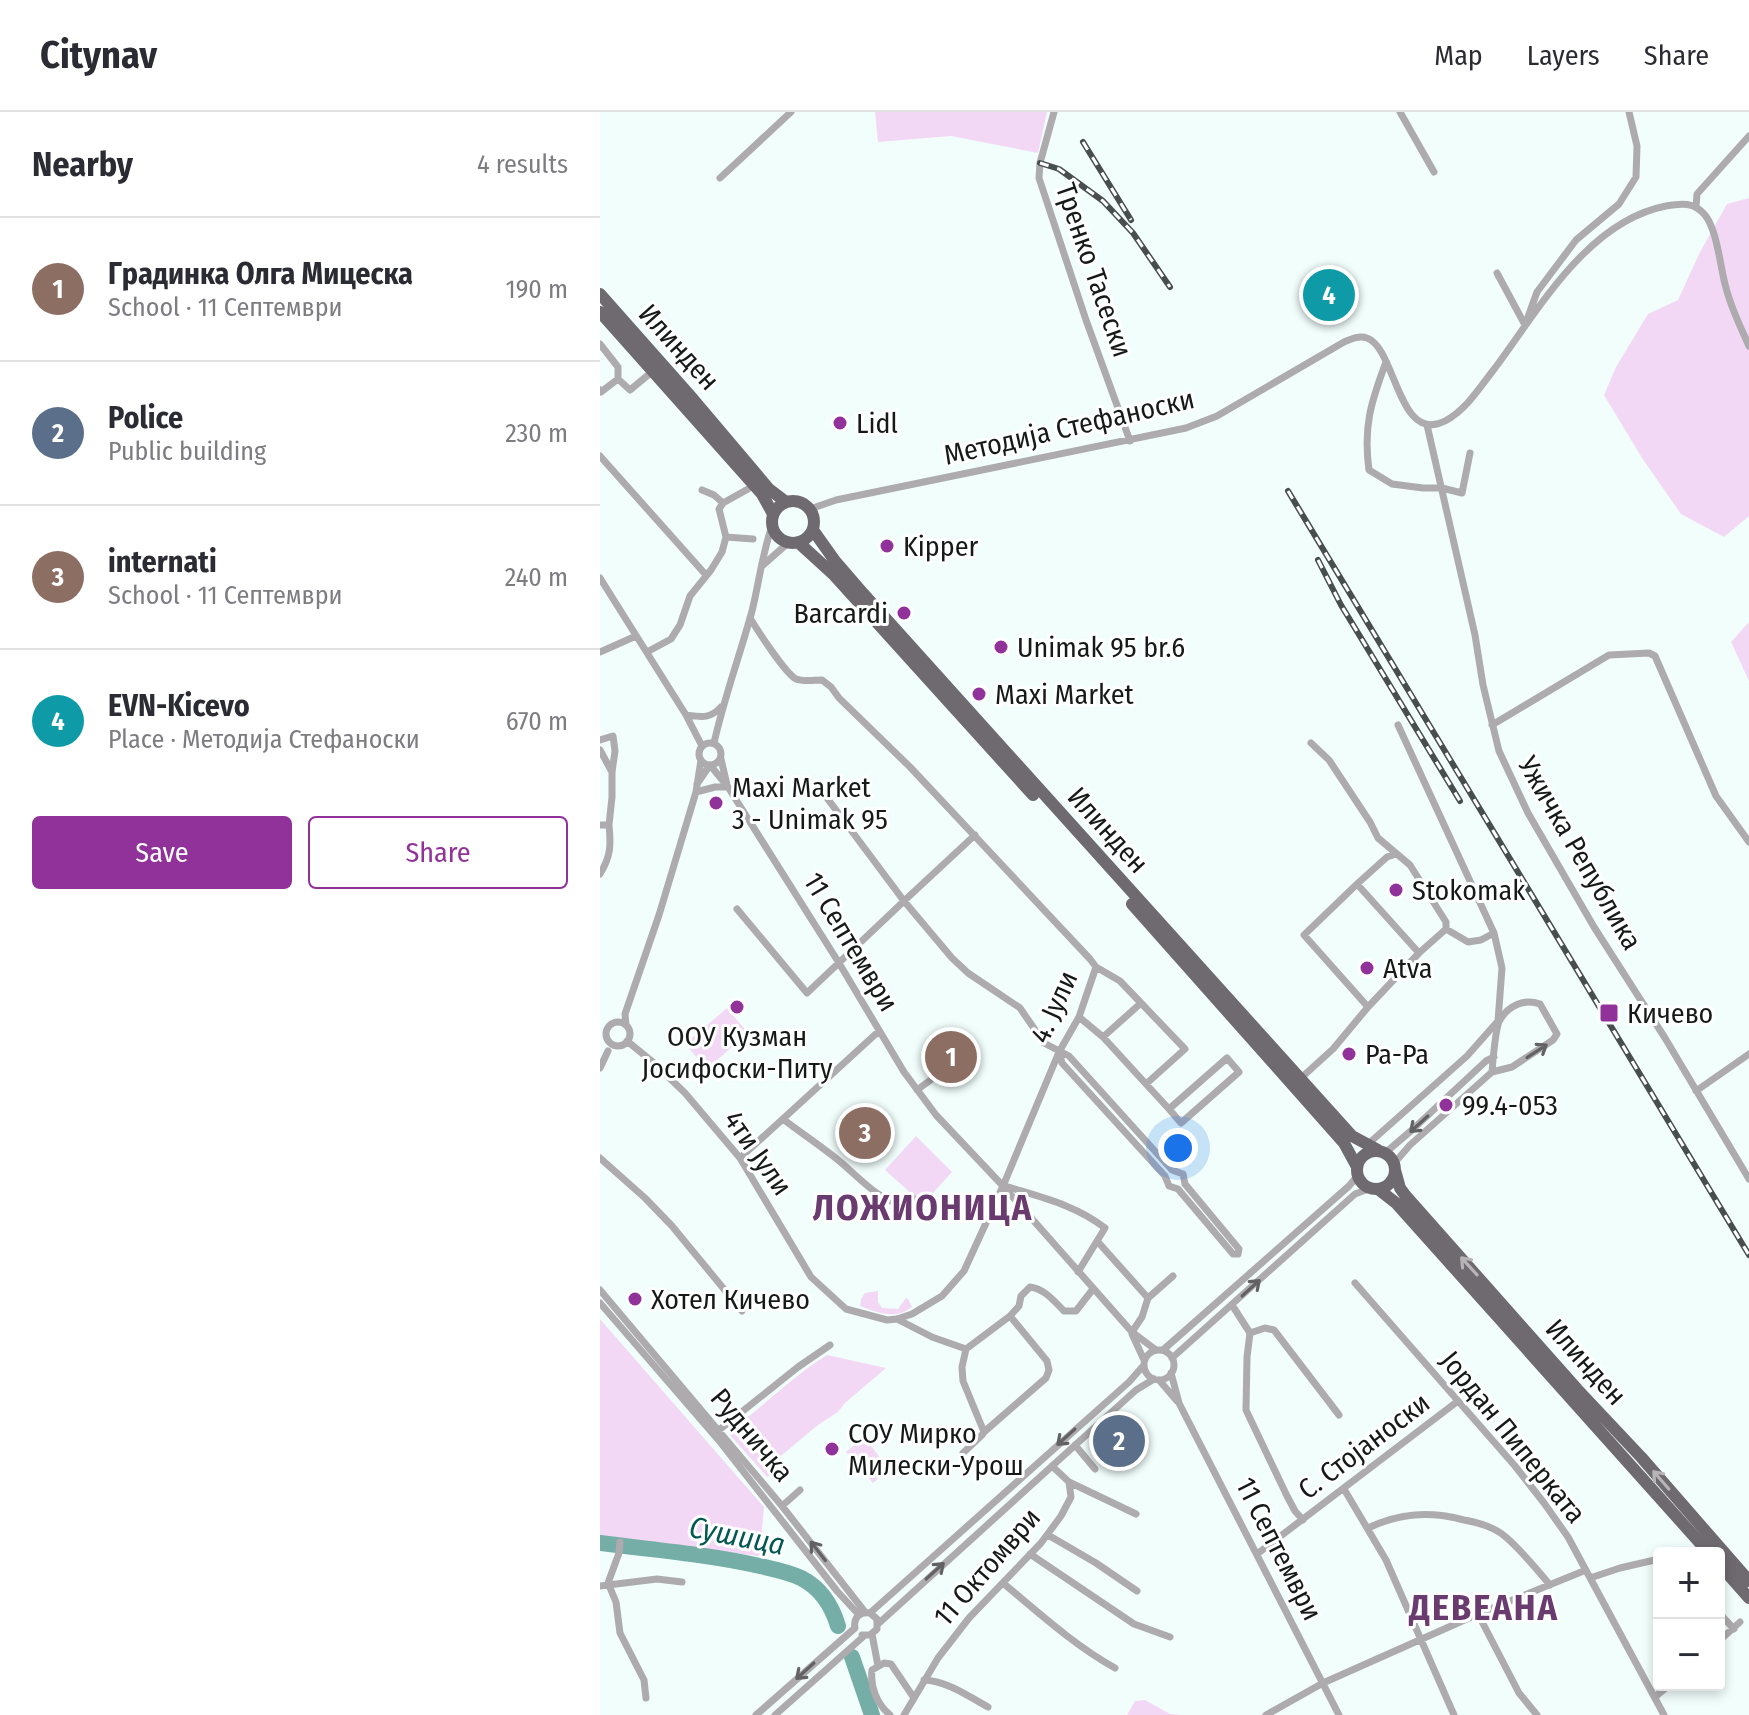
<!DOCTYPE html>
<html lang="en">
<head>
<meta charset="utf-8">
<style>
	:root { --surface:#fff; --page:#f2f2f3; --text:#2b2b33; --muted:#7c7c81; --line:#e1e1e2; --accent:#91319a }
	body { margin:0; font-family:"Fira Sans Condensed",sans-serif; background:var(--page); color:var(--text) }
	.controls { position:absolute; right:24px; bottom:24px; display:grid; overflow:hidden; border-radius:8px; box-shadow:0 4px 12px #0003 }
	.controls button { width:72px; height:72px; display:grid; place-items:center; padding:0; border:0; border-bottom:2px solid var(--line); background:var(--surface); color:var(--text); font:40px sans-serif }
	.you { position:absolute; left:578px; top:1036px; width:28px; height:28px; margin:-20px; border:6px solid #fff; border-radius:50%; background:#1a73e8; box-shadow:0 0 0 12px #1a73e833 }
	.badge { display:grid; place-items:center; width:52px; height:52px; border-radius:50%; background:var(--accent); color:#fff; font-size:26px; font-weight:700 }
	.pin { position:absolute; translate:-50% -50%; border:4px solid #fff; box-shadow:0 2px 8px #0006 }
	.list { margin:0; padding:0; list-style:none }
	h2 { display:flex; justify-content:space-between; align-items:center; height:104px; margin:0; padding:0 32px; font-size:34px }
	h2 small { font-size:26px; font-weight:400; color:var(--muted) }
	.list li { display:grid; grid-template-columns:52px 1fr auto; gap:24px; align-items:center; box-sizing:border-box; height:144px; padding:0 32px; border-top:2px solid var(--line) }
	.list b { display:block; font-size:30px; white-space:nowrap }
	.list p { margin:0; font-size:26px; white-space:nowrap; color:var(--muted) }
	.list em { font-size:26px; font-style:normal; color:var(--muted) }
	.actions { display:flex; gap:16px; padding:24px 32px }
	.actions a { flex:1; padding:18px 0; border:2px solid var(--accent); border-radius:8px; text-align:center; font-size:28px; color:var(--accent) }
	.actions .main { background:var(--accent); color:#fff }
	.map { position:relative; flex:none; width:1149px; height:1603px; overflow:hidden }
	header { display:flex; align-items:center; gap:48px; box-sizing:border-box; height:112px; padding:0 40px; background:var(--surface); border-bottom:2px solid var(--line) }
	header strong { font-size:38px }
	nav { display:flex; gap:44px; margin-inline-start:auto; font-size:28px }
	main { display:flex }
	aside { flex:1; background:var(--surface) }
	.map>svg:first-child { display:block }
	.green { fill:#f3d8f5 }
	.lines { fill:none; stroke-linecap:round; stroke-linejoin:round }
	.river { stroke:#75aea6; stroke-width:16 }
	.street { stroke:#aeabaf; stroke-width:7 }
	.primary { stroke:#6f6970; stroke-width:12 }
	.rail-casing { stroke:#474e4d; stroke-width:6 }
	.rail { stroke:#fff; stroke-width:3; stroke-dasharray:9; stroke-linecap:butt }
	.oneway { stroke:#626264 }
	.oneway2 { stroke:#b7b4b8 }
	.poi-dot { fill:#91319a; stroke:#fff; stroke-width:3 }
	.labels { text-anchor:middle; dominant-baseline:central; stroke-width:6; stroke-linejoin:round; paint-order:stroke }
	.street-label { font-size:28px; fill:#151a19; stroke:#fff }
	.poi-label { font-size:28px; fill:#151a19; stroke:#fff; text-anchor:start }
	.water-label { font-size:30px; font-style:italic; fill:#035952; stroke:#fff }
	.district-label { font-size:36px; font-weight:bold; letter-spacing:2px; fill:#6a3b6f; stroke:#fff }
</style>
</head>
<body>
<header>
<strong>Citynav</strong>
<nav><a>Map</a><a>Layers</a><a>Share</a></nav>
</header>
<main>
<aside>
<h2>Nearby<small>4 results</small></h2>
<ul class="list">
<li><span class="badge" style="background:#8d6e63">1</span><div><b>Градинка Олга Мицеска</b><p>School · 11 Септември</p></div><em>190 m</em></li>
<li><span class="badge" style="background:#5c6f8a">2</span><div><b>Police</b><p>Public building</p></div><em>230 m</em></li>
<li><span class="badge" style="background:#8d6e63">3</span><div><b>internati</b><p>School · 11 Септември</p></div><em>240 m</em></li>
<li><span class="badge" style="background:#0f9aa8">4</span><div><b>EVN-Kicevo</b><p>Place · Методија Стефаноски</p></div><em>670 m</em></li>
</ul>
<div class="actions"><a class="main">Save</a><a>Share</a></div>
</aside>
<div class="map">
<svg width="1149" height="1603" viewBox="0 0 1149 1603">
	<rect width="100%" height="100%" fill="#f1fefc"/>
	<!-- green -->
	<path class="green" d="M275,0H447L438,41L351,24L278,30Z
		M1149,86V404L1124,425L1081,402L1042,346L1004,283L1016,255L1048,202L1078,188L1100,140L1127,92Z
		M1149,510V569L1131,530Z
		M127,896L148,921L107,957L85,932Z
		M316,1024L352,1060L323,1092L285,1058Z
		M278,1179V1190L282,1196L298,1197L306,1186L308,1187L312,1195C294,1208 279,1201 260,1194L261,1187L265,1181Z
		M0,1207L164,1395L162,1418L174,1435L172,1442L158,1444L0,1424Z
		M227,1243L286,1256L245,1291L238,1300L218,1313L176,1348L174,1353L176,1360L167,1365L129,1322L136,1315C146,1320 153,1335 164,1340L171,1332L156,1318L148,1305C174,1284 198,1261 227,1243Z
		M264,1325L289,1357L273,1371L246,1340Z
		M545,1588L570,1602L582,1603H527L535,1589Z"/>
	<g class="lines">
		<!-- river -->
		<path class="river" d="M0,1431C53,1438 107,1442 160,1454C173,1457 189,1460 201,1466C221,1476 232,1494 238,1514
			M252,1545L272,1603"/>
		<!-- street -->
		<path class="street" d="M454,0L440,51L439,66L486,208L530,329
			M800,0L834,60
			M120,66L191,0
			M1096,95L1097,82L1149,24
			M897,161L925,213
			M928,205L937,180L976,128L1019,92L1036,65L1037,34L1029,0
			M0,232L18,255V267L1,280L0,278
			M786,250C771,290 763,315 769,358L792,372L823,376H842L862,381L870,341
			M18,267L30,278L53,259
			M827,313L875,523L883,573L899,639L928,701L994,815L1065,926L1149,1067
			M0,344L106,463
			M102,378L114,383L123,391L148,377
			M210,397L236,388L586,316L617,304L744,230C751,227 759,223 767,226C796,236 798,333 845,309C867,297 880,275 895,256C939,197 988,109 1066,94C1082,91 1094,90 1105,103C1117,118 1120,153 1125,172C1130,194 1140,214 1149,234
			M126,425L153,427
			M163,453L188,431
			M0,466L86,603L102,634
			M0,540L36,524
			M47,540L71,527L80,513L90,484L111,458L122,440L126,425L119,397L123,391
			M86,603C102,605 110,607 121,595
			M892,613L1009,543L1049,541L1055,544L1116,684L1149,730
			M0,628L13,624L15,639L12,660V685L9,713H0
			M99 642a11 11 0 1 1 22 0a11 11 0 1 1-22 0Z
			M114,631C124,586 140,543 152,499C159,471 162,442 172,414
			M711,631L729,648L770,710L778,726L810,753L846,810V817
			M0,638L12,660
			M121,647L127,673
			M97,672L110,653L128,675L239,851L304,960L336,1003L403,1074L532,1220L556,1238
			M96,680L115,675H128
			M224,682L304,789L375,723
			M0,762C11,744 11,733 9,713
			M757,772L787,745L796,742
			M137,797L207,881L304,789L352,846L368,861L420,896L444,931L469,944L572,1058L583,1062L585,1072L639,1137L638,1142
			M819,841L846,817L868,830L881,828L894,821
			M479,905L503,925L541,891L520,869L496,855
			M6 922a12 12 0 1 1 24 0a12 12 0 1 1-24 0Z
			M26,913L25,902L59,803L96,680L101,648
			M503,925L546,972L585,937L541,891
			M27,929L54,951L85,981L140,1046L211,1165L246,1197L287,1208L297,1207L312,1202L342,1184L364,1159L403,1074L459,940L479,905L496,855L490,847L310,655L239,586L231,575L222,568C214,568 203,570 196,567C185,561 158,519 150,506
			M459,940L462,951L565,1064L569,1074L578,1077L633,1142H638
			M0,956L8,939
			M701,966L733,937L768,895L704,823L757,772L819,841L768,895
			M546,972L569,997L627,946L639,960L581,1011L569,997
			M317,978L336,964
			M1096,979L1149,942
			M183,1007C201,1021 221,1034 238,1048C258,1064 279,1090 305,1093L313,1086
			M767,1033L867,944L898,909L902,856L894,821L798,613
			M785,1041L812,1018L886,949L894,945
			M0,1046L45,1086L72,1114L142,1199
			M140,1046L279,919
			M795,1058L797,1048L810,1033L892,960L912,955L953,928L957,922L940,892C924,886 908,894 900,908C895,916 893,949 892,960
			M405,1074C440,1085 476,1093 505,1116L478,1160
			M498,1130L548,1186L573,1164
			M755,1171L915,1354L944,1391L968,1425L1064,1603
			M0,1178L182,1394L265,1500
			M0,1191L121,1331L237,1479L259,1503
			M632,1193L650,1221L647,1245L646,1298L687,1384L695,1399L703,1408
			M297,1207L332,1225L366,1237
			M532,1220L542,1205L548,1186
			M650,1221L665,1216L674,1218L739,1303
			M532,1222L544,1248
			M563,1238L749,1074L758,1063
			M544 1253a15 15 0 1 1 30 0a15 15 0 1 1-30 0Z
			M572,1246L755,1082L771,1076
			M571,1261L579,1291L583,1299L739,1603
			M559,1268L577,1289
			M119,1318L198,1255L230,1233
			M384,1320L446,1266L449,1258L447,1249L410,1204
			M475,1333L495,1357
			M363,1341L382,1323L384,1320L363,1269L362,1255L366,1237L410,1204L419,1194L421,1184L430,1175C445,1177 454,1189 464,1199H476L493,1177
			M469,1370L536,1402
			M744,1377L786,1448L854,1603
			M182,1394L200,1378
			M768,1416C800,1401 829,1399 864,1408C875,1410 888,1413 899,1420C914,1429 938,1459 950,1473
			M448,1423L496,1451L537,1479
			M20,1430L19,1441L8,1471L16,1490L20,1521L44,1568L46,1586
			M430,1442L534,1512L570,1525
			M657,1442L858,1289
			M990,1466L1020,1456L1059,1447
			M403,1471C439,1501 474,1533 515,1556
			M0,1474L57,1467L82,1470
			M1119,1501L1134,1517
			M878,1502L919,1581L937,1603
			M278,1512L536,1278L554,1267
			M272,1522L278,1554
			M262,1523H270L277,1517V1507L270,1501
			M1119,1529L1140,1510
			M324,1568C347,1569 368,1584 388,1595
			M1055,1585L1069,1573
			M156,1603L255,1516C253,1506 260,1499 270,1501L529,1270L544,1253
			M175,1603L264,1524
			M290,1603C277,1592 270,1575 272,1558L284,1551L291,1552L314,1586
			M304,1603L338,1546L369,1506L441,1431L461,1404L471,1385L469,1370L452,1354
			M666,1603L723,1571L878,1502L986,1458"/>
		<!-- primary -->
		<path class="primary" d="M0,182L93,287L169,377L186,390
			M0,200L162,382L173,402
			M172 410a21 21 0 1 1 42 0a21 21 0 1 1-42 0Z
			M213,418L235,449L260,478L743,1014L752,1024L778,1038
			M199,431L233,462L433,683
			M532,792L744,1031L757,1055
			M757 1058a19 19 0 1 1 38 0a19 19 0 1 1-38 0Z
			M795,1058L800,1076L805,1083L977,1277L1041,1345L1149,1469
			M778,1077L796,1091L1109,1441
			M1119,1452L1149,1486"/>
		<defs>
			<path id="rail" d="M483,30L531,108
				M440,51L459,57L503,89L533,121L570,175
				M688,379L1149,1143
				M718,448L741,493L860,689"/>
		</defs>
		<!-- rail casing -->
		<use href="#rail" class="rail-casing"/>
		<!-- rail -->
		<use href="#rail" class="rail"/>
	</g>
	<!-- one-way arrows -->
	<defs><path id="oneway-shaft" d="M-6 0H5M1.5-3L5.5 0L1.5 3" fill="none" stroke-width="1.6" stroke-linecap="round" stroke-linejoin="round" transform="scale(2)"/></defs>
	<g class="oneway">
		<use href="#oneway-shaft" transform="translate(937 939) rotate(-33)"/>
		<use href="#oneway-shaft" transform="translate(819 1012) rotate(138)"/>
		<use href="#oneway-shaft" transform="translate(651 1176) rotate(-42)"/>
		<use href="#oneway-shaft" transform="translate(466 1325) rotate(138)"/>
		<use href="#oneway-shaft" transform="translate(218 1439) rotate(-128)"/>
		<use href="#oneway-shaft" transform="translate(335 1459) rotate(-42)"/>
		<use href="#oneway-shaft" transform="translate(205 1559) rotate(138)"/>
	</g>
	<g class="oneway2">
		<use href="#oneway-shaft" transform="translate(869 1154) rotate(-132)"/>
		<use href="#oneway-shaft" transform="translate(1061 1368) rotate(-131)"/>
	</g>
	<!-- markers -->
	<g class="poi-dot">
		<circle cx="240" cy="311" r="8"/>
		<circle cx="287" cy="434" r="8"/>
		<circle cx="304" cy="501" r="8"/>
		<circle cx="401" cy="535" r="8"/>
		<circle cx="379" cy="582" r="8"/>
		<circle cx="116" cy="691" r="8"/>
		<circle cx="796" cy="778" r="8"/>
		<circle cx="767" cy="856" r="8"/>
		<circle cx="137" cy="895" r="8"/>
		<rect x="999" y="891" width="20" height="20" rx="4"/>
		<circle cx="749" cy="942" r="8"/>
		<circle cx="846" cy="993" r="8"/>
		<circle cx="35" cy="1187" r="8"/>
		<circle cx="232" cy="1337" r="8"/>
	</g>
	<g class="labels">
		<!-- street labels -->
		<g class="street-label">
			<text transform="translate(494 158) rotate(71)">Тренко Тасески</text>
			<text transform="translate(79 235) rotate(48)">Илинден</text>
			<text transform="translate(469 315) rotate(-13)">Методија Стефаноски</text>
			<text transform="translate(508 718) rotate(48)">Илинден</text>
			<text transform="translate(980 741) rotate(60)">Ужичка Република</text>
			<text transform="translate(251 830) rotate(59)">11 Септември</text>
			<text transform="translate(454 895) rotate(-66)">4. Јули</text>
			<text transform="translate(158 1041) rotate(55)">4ти Јули</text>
			<text transform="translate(986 1250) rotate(48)">Илинден</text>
			<text transform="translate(152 1323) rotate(50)">Рудничка</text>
			<text transform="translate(913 1325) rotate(51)">Јордан Пиперката</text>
			<text transform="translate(764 1334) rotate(-37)">С. Стојаноски</text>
			<text transform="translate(679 1437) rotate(63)">11 Септември</text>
			<text transform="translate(387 1455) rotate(-49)">11 Октомври</text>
		</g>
		<!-- poi labels -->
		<g class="poi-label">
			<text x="256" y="311">Lidl</text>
			<text x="303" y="434">Kipper</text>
			<text x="288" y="501" text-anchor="end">Barcardi</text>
			<text x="417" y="535">Unimak 95 br.6</text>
			<text x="395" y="582">Maxi Market</text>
			<text x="132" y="675">Maxi Market<tspan x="132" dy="32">3 - Unimak 95</tspan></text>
			<text x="812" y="778">Stokomak</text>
			<text x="783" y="856">Atva</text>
			<text x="1027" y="901">Кичево</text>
			<text x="137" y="924" text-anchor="middle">ООУ Кузман<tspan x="137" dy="32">Јосифоски-Питу</tspan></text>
			<text x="765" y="942">Ра-Ра</text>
			<text x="862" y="993">99.4-053</text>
			<text x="51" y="1187">Хотел Кичево</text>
			<text x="248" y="1321">СОУ Мирко<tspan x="248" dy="32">Милески-Урош</tspan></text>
		</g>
		<!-- water labels -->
		<g class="water-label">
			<text transform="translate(137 1424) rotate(11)">Сушица</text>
		</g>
		<!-- district labels -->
		<g class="district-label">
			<text x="323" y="1096">ЛОЖИОНИЦА</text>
			<text x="884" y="1496">ДЕВЕАНА</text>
		</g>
	</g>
</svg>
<div class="controls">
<button>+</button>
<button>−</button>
</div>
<div class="you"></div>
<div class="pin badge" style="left:351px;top:945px;background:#8d6e63">1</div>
<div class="pin badge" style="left:519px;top:1329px;background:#5c6f8a">2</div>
<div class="pin badge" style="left:265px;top:1021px;background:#8d6e63">3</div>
<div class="pin badge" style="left:729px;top:183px;background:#0f9aa8">4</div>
</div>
</main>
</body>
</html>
